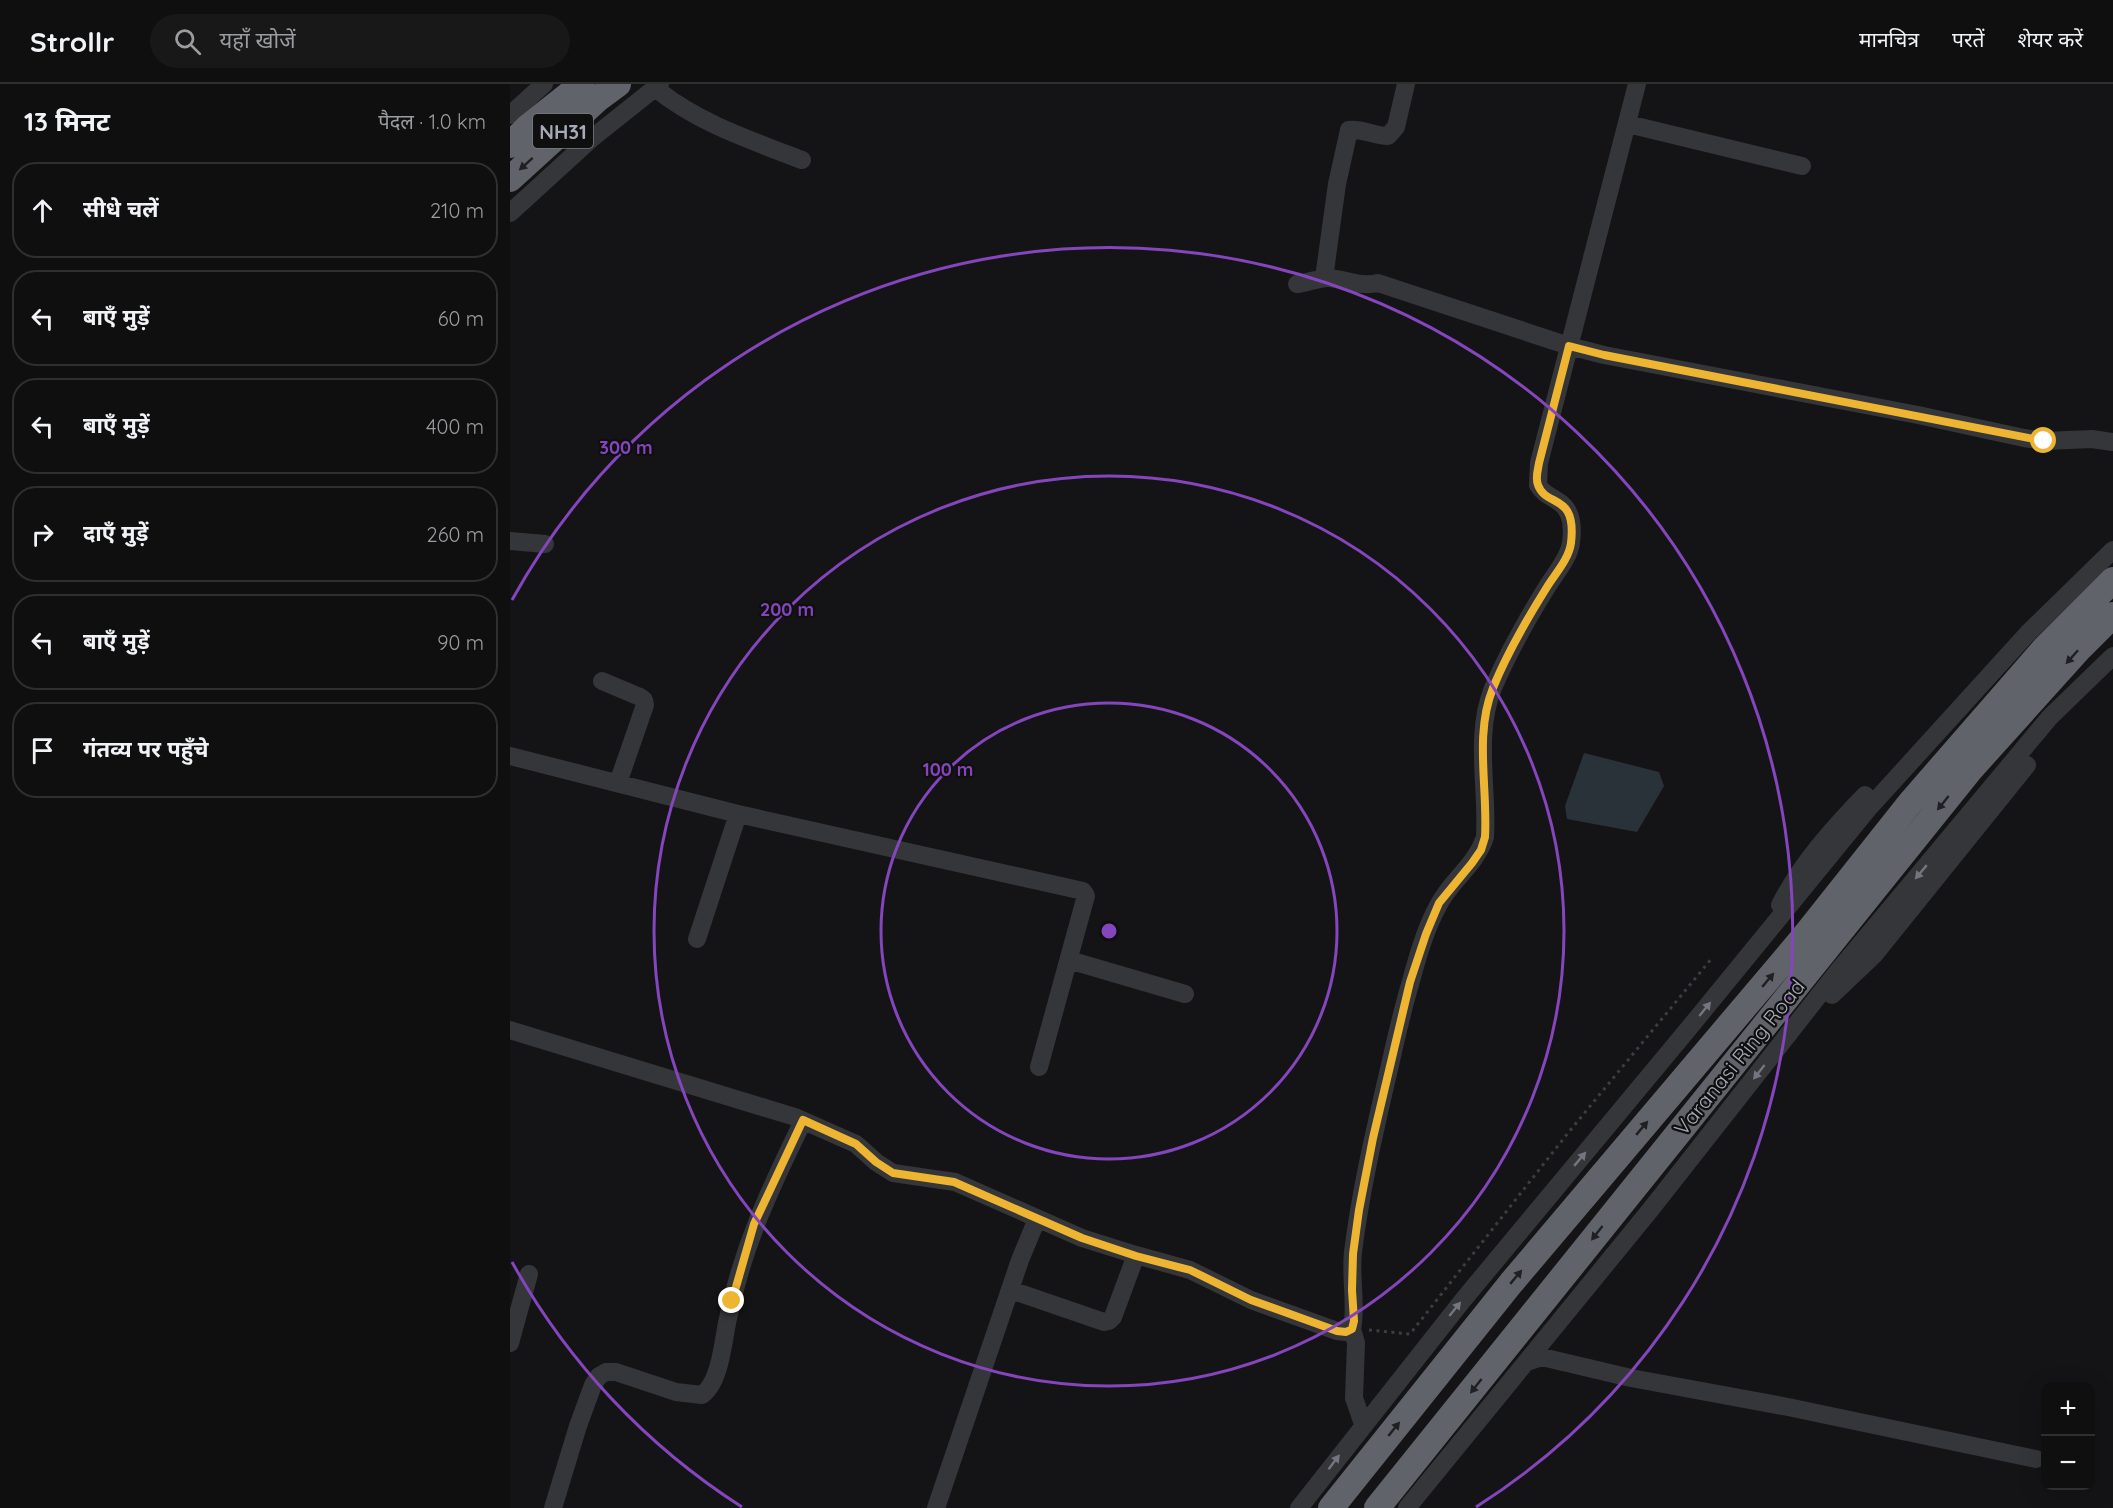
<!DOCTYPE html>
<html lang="hi">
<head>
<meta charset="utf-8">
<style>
	:root { --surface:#0f0f10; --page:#181819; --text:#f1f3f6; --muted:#9b9c9f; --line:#2f2f30 }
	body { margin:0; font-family:Quicksand,"Noto Sans Devanagari",sans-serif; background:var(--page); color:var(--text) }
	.controls { position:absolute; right:18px; bottom:18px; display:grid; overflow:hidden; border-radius:12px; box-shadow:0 6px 24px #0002 }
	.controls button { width:54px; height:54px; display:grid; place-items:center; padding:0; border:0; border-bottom:2px solid var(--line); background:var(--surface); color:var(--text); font:30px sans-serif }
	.stop { position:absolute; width:18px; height:18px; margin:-14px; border:4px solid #eeb533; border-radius:50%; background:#fff }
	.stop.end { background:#eeb533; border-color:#fff; box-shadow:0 2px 6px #0008 }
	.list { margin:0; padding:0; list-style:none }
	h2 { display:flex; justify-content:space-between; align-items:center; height:78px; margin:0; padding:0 24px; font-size:26px }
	h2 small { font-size:20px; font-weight:400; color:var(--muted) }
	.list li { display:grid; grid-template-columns:39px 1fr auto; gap:18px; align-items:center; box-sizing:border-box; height:96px; margin:0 12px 12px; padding:0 12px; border:2px solid var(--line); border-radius:24px }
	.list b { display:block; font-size:22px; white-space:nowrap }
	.list em { font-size:20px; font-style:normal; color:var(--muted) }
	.icon { flex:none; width:33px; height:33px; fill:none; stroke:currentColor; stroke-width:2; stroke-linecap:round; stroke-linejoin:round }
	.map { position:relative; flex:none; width:1603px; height:1424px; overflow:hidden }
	header { display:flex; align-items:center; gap:36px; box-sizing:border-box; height:84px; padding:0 30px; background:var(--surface); border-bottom:2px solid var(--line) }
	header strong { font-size:28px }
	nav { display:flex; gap:33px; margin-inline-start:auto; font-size:21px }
	.search { width:420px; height:54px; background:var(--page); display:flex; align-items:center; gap:15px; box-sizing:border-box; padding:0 21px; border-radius:33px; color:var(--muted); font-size:22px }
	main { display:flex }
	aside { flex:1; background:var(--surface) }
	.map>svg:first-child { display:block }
	.water { fill:#2a3239 }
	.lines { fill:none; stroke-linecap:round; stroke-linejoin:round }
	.path { stroke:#3b3d41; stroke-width:3; stroke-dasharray:3 4.5; stroke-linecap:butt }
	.minor { stroke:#35363a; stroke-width:18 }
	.highway { stroke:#61636b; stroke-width:26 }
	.oneway { fill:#1f2022 }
	.oneway2 { fill:#73767e }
	.route { stroke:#eeb533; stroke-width:8 }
	.ring { fill:none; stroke:#8445bd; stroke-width:3 }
	.labels { text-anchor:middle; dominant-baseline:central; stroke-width:4.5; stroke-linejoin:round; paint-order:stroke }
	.shield { fill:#0f0f10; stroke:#797c84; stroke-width:1.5 }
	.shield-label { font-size:20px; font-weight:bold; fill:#a6aab6 }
	.street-label { font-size:21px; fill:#a6aab6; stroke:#0f0f10 }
	.centre { fill:#8445bd; stroke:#0f0f10; stroke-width:3 }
	.ring-label { font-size:18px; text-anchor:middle; font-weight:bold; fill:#8445bd; stroke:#0f0f10; stroke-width:4.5; stroke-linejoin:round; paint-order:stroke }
</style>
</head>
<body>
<header>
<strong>Strollr</strong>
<div class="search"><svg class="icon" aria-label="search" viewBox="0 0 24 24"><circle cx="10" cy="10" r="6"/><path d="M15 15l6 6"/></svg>यहाँ खोजें</div>
<nav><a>मानचित्र</a><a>परतें</a><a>शेयर करें</a></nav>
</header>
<main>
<aside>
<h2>13 मिनट<small>पैदल · 1.0 km</small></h2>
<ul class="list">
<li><svg class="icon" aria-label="ahead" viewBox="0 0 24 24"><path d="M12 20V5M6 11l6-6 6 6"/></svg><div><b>सीधे चलें</b></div><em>210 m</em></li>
<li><svg class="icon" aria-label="left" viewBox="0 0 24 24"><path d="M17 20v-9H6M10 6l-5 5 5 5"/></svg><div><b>बाएँ मुड़ें</b></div><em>60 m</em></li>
<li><svg class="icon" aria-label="left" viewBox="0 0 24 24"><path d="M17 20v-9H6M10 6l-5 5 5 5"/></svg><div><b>बाएँ मुड़ें</b></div><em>400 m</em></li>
<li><svg class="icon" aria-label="right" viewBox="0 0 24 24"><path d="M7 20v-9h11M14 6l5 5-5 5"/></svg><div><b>दाएँ मुड़ें</b></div><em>260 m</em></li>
<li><svg class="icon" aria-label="left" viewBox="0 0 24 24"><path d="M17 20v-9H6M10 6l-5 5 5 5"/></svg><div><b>बाएँ मुड़ें</b></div><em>90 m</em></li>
<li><svg class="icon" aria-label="arrive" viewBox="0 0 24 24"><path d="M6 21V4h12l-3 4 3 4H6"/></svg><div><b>गंतव्य पर पहुँचे</b></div></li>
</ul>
</aside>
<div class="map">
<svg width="1603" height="1424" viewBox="0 0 1603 1424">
	<rect width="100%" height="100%" fill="#141416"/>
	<!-- water -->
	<path class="water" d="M1074,669L1149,688L1154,702L1127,748L1057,735L1055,722Z"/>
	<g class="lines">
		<!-- path -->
		<path class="path" d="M859,1246L900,1250L1058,1049L1202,874"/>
		<!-- minor -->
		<path class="minor" d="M145,4C188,39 240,56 292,76
			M0,31L34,0
			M1118,40L1292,82
			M0,129L81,55L150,0
			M814,194L827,100L839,46C852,44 863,52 878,52L886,43L896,0
			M787,200C796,199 812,193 820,194C837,196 851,203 868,199L1059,262L1094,271L1408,331L1514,354L1534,357L1582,355L1603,358
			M0,457L35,460
			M92,597L130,613L134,616L135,621L108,699
			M0,672L228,730L573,807L576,812L574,819L529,983
			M1270,821C1291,780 1323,744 1355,711
			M187,855L228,730
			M559,876L675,910
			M1322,911L1364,871L1517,681
			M0,946L285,1033L346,1060L366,1078L383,1089L445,1098L572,1154L626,1171L680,1186L741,1216L827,1247L836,1248L842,1245C847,1222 840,1193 843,1168C850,1111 863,1054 876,998C884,964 891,930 901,897C908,871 916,843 929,820C942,795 966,781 975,753C978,704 964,651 983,604C998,569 1017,535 1037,503C1045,490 1059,474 1061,459C1063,444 1062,426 1049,418C1041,412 1033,410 1028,401L1029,379L1127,0
			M501,1206L594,1238L599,1237L603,1233L626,1171
			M842,1245L846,1259L844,1314L853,1340
			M0,1259L19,1190
			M1017,1278L1032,1273L1121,1294L1278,1323L1526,1375
			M43,1424L68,1342L83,1301L89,1292L96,1288H106L166,1308L192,1311C210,1298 213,1259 217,1239C232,1163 260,1105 293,1037
			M426,1424L510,1176L527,1135
			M789,1424L953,1216L1184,938L1358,725L1518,549L1603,466
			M897,1424L1141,1125L1328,887L1540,633L1603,572"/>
		<!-- highway -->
		<path class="highway" d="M0,61L18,43L72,0
			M0,95L89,14L108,0
			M821,1424L1001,1199L1292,855L1400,719L1534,565L1603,496
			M867,1424L1460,686L1569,565L1603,531"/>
	</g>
	<!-- one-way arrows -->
	<defs><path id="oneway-solid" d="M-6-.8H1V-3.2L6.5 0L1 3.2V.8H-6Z" transform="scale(1.5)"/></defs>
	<g class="oneway">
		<use href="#oneway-solid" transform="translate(16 80) rotate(138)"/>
		<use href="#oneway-solid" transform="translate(1562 573) rotate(132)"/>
		<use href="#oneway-solid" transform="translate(1433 719) rotate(129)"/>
		<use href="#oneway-solid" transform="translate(1258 896) rotate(-50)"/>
		<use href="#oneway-solid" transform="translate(1132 1044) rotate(-50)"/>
		<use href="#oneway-solid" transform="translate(1087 1149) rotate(128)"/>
		<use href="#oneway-solid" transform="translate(1006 1193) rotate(-50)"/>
		<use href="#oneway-solid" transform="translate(966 1302) rotate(128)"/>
		<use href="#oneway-solid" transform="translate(884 1345) rotate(-51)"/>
	</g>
	<g class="oneway2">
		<use href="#oneway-solid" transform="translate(1411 788) rotate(130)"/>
		<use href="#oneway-solid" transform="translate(1195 925) rotate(-51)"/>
		<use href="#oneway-solid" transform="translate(1249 988) rotate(128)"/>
		<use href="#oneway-solid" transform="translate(1070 1075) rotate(-50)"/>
		<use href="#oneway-solid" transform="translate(945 1225) rotate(-51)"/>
		<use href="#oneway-solid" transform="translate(824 1378) rotate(-53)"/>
	</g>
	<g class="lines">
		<!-- route -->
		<path class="route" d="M222,1217L244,1140L293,1036L346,1060L366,1078L383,1089L444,1098L572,1154L626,1172L680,1186L741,1216L827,1247L836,1248L842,1245L844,1237L842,1206L843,1170L849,1126L863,1054L900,898L916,850L929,819L962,779L971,766L975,753C978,704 964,651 983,604C997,569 1017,535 1037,503C1045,490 1059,475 1061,459C1067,408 1036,424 1028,401C1025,394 1028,386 1029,379L1059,262L1094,271L1534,357"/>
	</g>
	<!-- distance rings -->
	<g class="ring">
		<circle cx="599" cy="847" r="228"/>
		<circle cx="599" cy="847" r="455"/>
		<path d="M232 1423A683 683 0 0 1 2 1178M2 516A683 683 0 1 1 966 1423"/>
	</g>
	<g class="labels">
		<!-- shield labels -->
		<rect class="shield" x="23" y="30" width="60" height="34" rx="4.5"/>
		<g class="shield-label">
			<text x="53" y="47">NH31</text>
		</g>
		<!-- street labels -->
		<g class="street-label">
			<text transform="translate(1229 973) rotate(-51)">Varanasi Ring Road</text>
		</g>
	</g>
	<circle cx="599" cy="847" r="9" class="centre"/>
	<g class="ring-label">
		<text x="116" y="370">300 m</text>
		<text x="277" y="532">200 m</text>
		<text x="438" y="692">100 m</text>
	</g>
</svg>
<div class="controls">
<button>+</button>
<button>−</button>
</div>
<div class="stop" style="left:1534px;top:357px"></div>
<div class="stop end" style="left:222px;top:1217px"></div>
</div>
</main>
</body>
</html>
